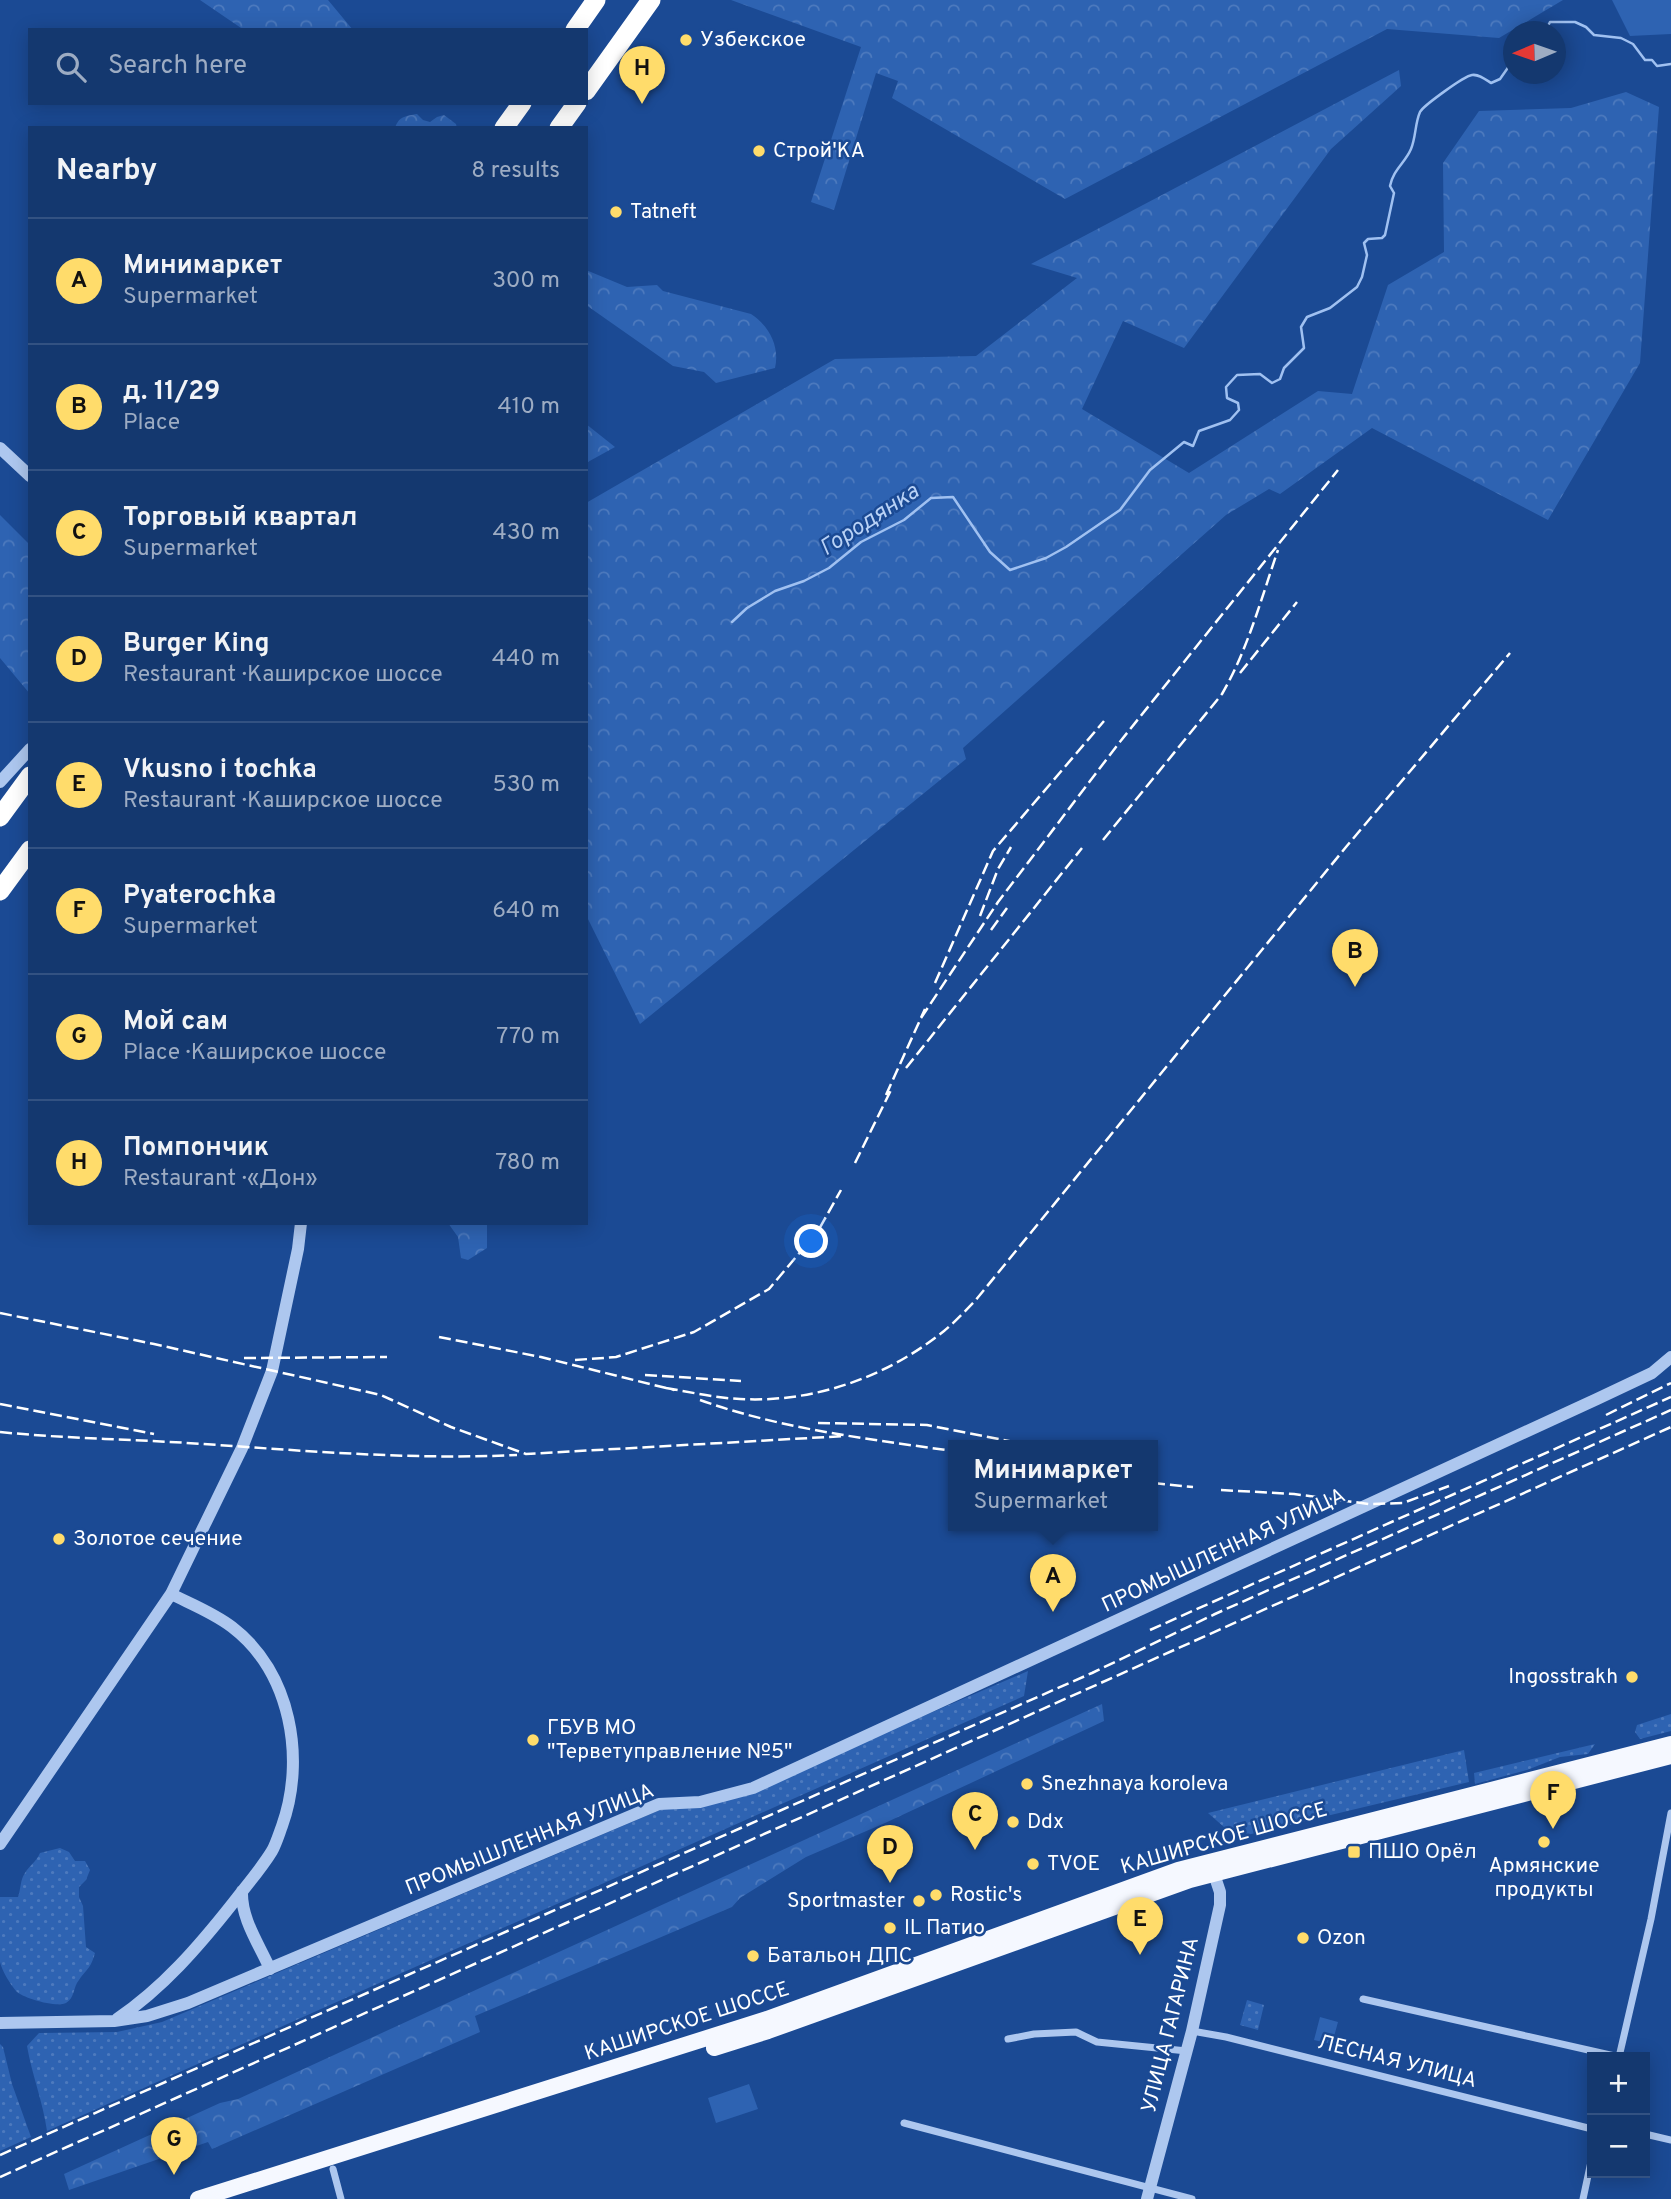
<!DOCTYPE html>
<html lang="en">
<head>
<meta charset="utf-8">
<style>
	:root { --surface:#14386f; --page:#1d3f74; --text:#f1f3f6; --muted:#9dacc3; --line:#335282; --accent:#ffdc6b }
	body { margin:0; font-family:Overpass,sans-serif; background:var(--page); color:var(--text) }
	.controls { position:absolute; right:21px; bottom:21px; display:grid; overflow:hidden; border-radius:0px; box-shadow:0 4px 18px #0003 }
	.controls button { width:63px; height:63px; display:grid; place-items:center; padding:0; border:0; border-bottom:2px solid var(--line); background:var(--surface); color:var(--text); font:35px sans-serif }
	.compass { position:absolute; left:1503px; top:21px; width:63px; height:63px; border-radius:50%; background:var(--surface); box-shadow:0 4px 18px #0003; rotate:268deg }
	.you { position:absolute; left:812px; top:1242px; width:24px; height:24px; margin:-18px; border:5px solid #fff; border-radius:50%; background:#1a73e8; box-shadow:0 0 0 10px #1a73e833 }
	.badge { display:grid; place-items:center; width:46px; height:46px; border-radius:50%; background:var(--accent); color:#111; font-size:23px; font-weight:700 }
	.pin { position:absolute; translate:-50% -58px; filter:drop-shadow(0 2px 4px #0008) }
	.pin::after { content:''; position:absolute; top:37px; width:24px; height:21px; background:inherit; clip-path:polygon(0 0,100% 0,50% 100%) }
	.popup { position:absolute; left:948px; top:1440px; width:210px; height:91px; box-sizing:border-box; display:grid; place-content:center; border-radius:0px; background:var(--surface); filter:drop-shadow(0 2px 5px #0005); font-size:23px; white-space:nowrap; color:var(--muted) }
	.popup b { font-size:26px; color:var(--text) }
	.popup::after { content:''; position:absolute; left:50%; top:100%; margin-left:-14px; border:14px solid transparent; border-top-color:var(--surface) }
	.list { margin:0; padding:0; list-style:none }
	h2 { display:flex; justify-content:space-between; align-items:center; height:91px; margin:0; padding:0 28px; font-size:30px }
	h2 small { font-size:23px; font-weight:400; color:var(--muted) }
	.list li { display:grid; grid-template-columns:46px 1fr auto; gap:21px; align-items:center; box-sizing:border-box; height:126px; padding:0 28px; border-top:2px solid var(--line) }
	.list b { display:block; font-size:26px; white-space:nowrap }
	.list p { margin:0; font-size:23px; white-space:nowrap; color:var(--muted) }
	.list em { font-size:23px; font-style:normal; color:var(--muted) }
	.icon { flex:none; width:38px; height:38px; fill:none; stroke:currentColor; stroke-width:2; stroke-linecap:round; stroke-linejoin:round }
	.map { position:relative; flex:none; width:1671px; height:2199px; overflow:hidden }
	.search { position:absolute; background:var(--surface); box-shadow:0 4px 18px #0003; left:28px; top:28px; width:560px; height:77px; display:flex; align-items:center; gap:18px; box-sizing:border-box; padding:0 24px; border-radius:0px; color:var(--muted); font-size:26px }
	.panel { position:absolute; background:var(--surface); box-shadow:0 4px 18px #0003; left:28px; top:126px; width:560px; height:1099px; border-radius:0px }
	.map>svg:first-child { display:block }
	.grass { fill:url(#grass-dots) }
	.forest { fill:url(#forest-crowns) }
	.garden { fill:#2e63b2 }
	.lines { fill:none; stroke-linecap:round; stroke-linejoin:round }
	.stream { stroke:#a0c1f1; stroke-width:2.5 }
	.minor { stroke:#adc7ef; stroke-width:7 }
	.tertiary { stroke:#adc7ef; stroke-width:12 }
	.primary { stroke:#f5f8ff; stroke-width:16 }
	.motorway { stroke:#fff; stroke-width:19 }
	.rail { stroke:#fff; stroke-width:2.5; stroke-dasharray:12 5; stroke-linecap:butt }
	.poi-dot { fill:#ffdc6b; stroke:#1b4a94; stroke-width:2.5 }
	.labels { text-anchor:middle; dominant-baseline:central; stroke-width:5; stroke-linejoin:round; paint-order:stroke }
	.poi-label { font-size:21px; fill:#fff; stroke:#1b4a94; text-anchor:start }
	.street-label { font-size:21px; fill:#fff; stroke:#1b4a94 }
	.water-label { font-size:23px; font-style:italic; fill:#b9d2f6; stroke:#1b4a94 }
</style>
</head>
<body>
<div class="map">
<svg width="1671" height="2199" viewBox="0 0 1671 2199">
	<defs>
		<pattern id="grass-dots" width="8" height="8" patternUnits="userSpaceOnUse" patternTransform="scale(1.75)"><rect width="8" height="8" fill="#2e63b2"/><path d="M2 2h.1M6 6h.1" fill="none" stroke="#4d7abe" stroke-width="1.8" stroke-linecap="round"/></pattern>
		<pattern id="forest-crowns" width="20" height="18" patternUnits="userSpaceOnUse" patternTransform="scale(1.75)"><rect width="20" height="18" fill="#2e63b2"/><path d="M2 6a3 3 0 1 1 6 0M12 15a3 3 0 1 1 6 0" fill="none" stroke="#4d7abe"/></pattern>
	</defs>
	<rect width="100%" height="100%" fill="#1b4a94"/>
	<!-- grass -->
	<path class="grass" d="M1028,1671L1024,1696L47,2131C43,2102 32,2075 27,2046L39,2033L117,2032L162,2022L660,1810L763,1785Z
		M1671,1714V1731L1640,1739L1635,1732L1637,1725Z
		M1595,1744L1588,1754L1560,1757L1527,1770L1475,1784L1474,1773Z
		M1464,1750L1469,1782L1243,1836L1233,1835L1208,1813Z
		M60,1848L69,1852L75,1861H85L90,1870L86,1880L79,1887V1897L83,1906L86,1947L95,1953C90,1970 88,1967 79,1980C73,1987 75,1998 66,2003C57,2008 22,1998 16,1991C10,1984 2,1971 0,1962C0,1947 0,1914 0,1897H18C21,1889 20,1880 25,1873C29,1866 36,1862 40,1853Z
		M1247,2000L1264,2005L1258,2030L1240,2025Z
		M0,2044L3,2047L12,2084L31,2137L0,2151Z"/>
	<!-- forest -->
	<path class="forest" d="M200,0H328L353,30H244Z
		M731,0H1563L1499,38L1387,29L1065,199L892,98L898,81L876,73L834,210L811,202L861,47Z
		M1399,70L1401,86L1331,149L1184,348L1123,321L1082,409L1189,473L1318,391L1352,394L1388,285L1444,252L1443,163L1479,111L1571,108L1626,92L1659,107L1640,363L1548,520L1372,428L1280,494L1269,489L1226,515L963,748L966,759L640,1024L586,915V503L835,359L976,356L1077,278L1031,264Z
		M417,114L423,120L430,122L437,117L444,115L456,124L457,128H395C399,116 406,116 417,114Z
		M586,270L627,287L657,285L663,291L751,314C769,326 780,346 775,368L716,383L704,372L673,366L586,305Z
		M586,424L615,447L586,463Z
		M0,515L30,545V694L0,658Z
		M448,1223H487V1248L468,1260L461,1258L458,1237Z
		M1102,1704L1104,1721L885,1823L806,1857L740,1898L732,1907L475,2016L480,2032L212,2149L208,2142L69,2190L64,2174L220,2103L238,2099L421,2015Z"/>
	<!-- garden -->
	<path class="garden" d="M1612,0H1671V34L1630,36Z
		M1320,2017L1338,2022L1332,2044L1314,2040Z
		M749,2084L758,2109L716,2123L708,2098Z"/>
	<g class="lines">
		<!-- stream -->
		<path class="stream" d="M1545,32L1550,22H1575L1586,27L1594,35L1621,38L1633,44L1645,60H1652L1657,66L1671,64
			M732,622L747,608L775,591L804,581L829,568L861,542L904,520L931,498L953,497L990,552L1010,570L1046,558L1066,547L1120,510L1150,470L1184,442L1193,446L1199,431L1230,420L1239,410L1238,403L1227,398L1226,387L1237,375L1260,374L1272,383L1280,379L1284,368L1304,348L1301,327L1307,317L1330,308L1357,287L1362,277L1367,255L1364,243L1368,239L1382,238L1385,235L1394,193L1390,186C1393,170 1405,163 1411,149C1416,137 1415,123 1420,112C1423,106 1464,76 1472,75C1479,74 1485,79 1491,83L1500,79L1514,59"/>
		<!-- minor -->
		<path class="minor" d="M1363,1999L1619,2057
			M1192,2031L1226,2037L1592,2129
			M1008,2039L1034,2034L1076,2032L1097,2042L1187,2051
			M1619,2057L1651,1919L1671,1813
			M904,2123L1192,2199
			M1645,2134L1671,2140
			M333,2169L341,2199
			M1583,2199L1592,2157"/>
		<!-- tertiary -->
		<path class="tertiary" d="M0,448L30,476
			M0,782L30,749
			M0,1844L171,1594L205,1524L242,1448L272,1371L298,1249L301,1223
			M242,1891C241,1919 259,1944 270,1969
			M117,2019C163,1988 199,1946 233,1903C246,1886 261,1869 272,1851C276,1844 279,1834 282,1826C306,1759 291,1672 232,1627C214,1613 191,1604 171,1594
			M0,2023L114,2021L147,2016L188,2003L659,1804L700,1802L753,1788L1597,1399L1652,1373L1671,1357
			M1147,2199L1192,2031L1220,1905V1892L1212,1868"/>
		<!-- primary -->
		<path class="primary" d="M714,2048L768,2031L1190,1880L1671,1756
			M198,2199L767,2019L1178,1870L1671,1744"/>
		<!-- motorway -->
		<path class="motorway" d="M575,30L596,0
			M586,91L651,0
			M504,128L522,103
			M559,128L577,103
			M0,817L30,776
			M0,891L30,850"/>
		<!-- rail -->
		<path class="rail" d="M1240,673L1297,602
			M1103,840L1222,694C1248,649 1261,599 1278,550
			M980,916L998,869L1011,847
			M991,930L1007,908
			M935,983L993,851L1104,721
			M921,1018L998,902L1119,743L1338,470
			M906,1068L1082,848
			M886,1095L925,1009
			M855,1163L892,1088
			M0,1313L154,1344L381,1395L451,1427L526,1454L845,1436
			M439,1337L541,1357L674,1390
			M244,1358L387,1357
			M575,1360L616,1357L694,1332L769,1289L818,1231L841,1190
			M645,1375L741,1381
			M666,1388C690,1392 716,1398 740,1399C814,1403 887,1377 944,1331C955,1322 965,1311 975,1301L1346,847L1510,653
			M700,1400C781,1429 868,1439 953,1451
			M0,1404L154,1434
			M1606,1415L1671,1383
			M818,1423L927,1425L1029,1445
			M0,1432C68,1439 135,1439 203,1444C307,1451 412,1460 517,1455
			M1153,1483L1193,1487
			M1221,1490L1294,1494L1369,1504L1403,1503L1449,1486
			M1150,1630L1671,1397
			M0,2155L1092,1673L1215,1614L1671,1410
			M0,2177L1671,1427"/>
	</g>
	<!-- markers -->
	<g class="poi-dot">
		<circle cx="686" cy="40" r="7"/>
		<circle cx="759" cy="151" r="7"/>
		<circle cx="616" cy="212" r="7"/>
		<circle cx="59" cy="1539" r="7"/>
		<circle cx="1632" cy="1677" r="7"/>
		<circle cx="533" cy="1740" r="7"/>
		<circle cx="1027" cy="1784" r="7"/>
		<circle cx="1013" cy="1822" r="7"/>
		<circle cx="1544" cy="1842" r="7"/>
		<rect x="1347" y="1845" width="14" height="14" rx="3.5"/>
		<circle cx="1033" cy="1864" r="7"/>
		<circle cx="936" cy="1895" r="7"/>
		<circle cx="919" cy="1901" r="7"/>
		<circle cx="890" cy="1928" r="7"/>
		<circle cx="1303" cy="1938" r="7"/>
		<circle cx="753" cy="1956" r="7"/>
	</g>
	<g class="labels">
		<!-- poi labels -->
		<g class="poi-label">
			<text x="700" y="40">Узбекское</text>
			<text x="773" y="151">Строй'КА</text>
			<text x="630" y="212">Tatneft</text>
			<text x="73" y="1539">Золотое сечение</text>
			<text x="1618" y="1677" text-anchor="end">Ingosstrakh</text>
			<text x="547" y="1728">ГБУВ МО<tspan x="547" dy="24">"Терветуправление №5"</tspan></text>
			<text x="1041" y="1784">Snezhnaya koroleva</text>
			<text x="1027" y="1822">Ddx</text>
			<text x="1368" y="1852">ПШО Орёл</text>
			<text x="1047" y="1864">TVOE</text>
			<text x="1544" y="1866" text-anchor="middle">Армянские<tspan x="1544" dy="24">продукты</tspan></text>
			<text x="950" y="1895">Rostic's</text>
			<text x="905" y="1901" text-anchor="end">Sportmaster</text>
			<text x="904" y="1928">IL Патио</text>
			<text x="1317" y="1938">Ozon</text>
			<text x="767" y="1956">Батальон ДПС</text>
		</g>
		<!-- street labels -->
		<g class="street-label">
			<text transform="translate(1224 1551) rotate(-25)">ПРОМЫШЛЕННАЯ УЛИЦА</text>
			<text transform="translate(1224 1839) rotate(-16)">КАШИРСКОЕ ШОССЕ</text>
			<text transform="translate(530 1840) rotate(-22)">ПРОМЫШЛЕННАЯ УЛИЦА</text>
			<text transform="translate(687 2022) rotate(-18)">КАШИРСКОЕ ШОССЕ</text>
			<text transform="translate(1171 2025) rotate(-76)">УЛИЦА ГАГАРИНА</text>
			<text transform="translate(1397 2062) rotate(14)">ЛЕСНАЯ УЛИЦА</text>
		</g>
		<!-- water labels -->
		<g class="water-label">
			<text transform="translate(870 521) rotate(-33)">Городянка</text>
		</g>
	</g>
</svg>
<div class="controls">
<button>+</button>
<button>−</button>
</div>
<svg class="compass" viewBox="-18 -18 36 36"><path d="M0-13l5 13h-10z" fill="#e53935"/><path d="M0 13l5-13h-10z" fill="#9dacc3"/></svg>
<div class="you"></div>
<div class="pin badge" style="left:1053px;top:1612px">A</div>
<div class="popup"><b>Минимаркет</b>Supermarket</div>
<div class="pin badge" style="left:1355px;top:987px">B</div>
<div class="pin badge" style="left:975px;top:1850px">C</div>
<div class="pin badge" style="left:890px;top:1883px">D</div>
<div class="pin badge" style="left:1140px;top:1955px">E</div>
<div class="pin badge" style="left:1553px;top:1829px">F</div>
<div class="pin badge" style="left:174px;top:2175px">G</div>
<div class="pin badge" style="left:642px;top:104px">H</div>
<div class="search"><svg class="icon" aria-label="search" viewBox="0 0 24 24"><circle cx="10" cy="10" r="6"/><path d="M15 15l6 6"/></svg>Search here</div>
<section class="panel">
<h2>Nearby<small>8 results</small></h2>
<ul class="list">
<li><span class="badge">A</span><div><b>Минимаркет</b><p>Supermarket</p></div><em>300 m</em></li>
<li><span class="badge">B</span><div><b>д. 11/29</b><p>Place</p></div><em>410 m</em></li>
<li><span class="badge">C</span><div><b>Торговый квартал</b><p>Supermarket</p></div><em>430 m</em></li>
<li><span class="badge">D</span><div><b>Burger King</b><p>Restaurant · Каширское шоссе</p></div><em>440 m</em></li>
<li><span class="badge">E</span><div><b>Vkusno i tochka</b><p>Restaurant · Каширское шоссе</p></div><em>530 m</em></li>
<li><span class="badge">F</span><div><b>Pyaterochka</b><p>Supermarket</p></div><em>640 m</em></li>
<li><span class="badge">G</span><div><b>Мой сам</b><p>Place · Каширское шоссе</p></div><em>770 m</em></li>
<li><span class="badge">H</span><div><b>Помпончик</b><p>Restaurant · «Дон»</p></div><em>780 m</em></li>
</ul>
</section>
</div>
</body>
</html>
